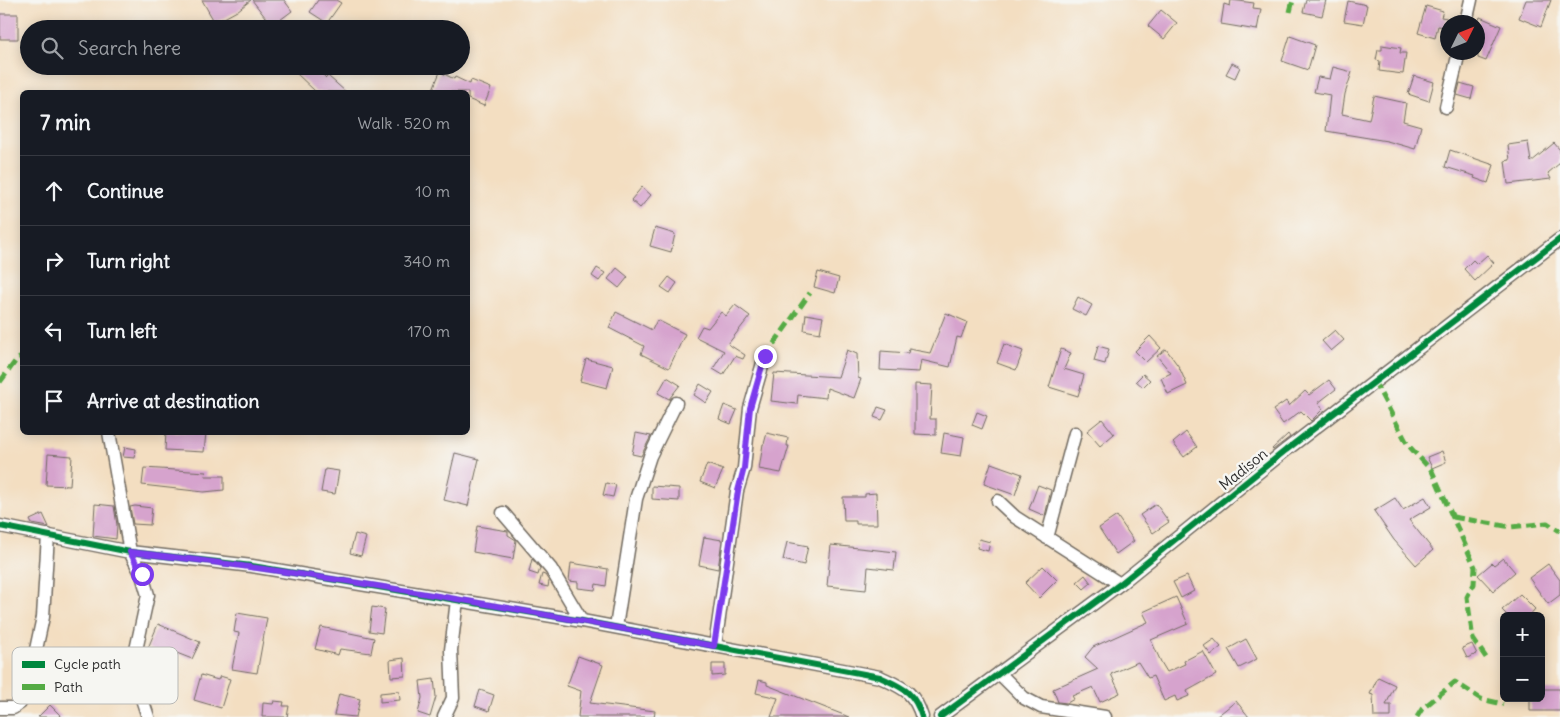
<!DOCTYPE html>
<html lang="en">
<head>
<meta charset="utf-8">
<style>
	:root { --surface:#171b24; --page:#242831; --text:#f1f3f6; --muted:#9ea1a6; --line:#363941 }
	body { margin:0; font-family:Delius,sans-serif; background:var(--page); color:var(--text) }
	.controls { position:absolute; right:15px; bottom:15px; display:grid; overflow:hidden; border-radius:8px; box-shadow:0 2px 12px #0003 }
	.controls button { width:45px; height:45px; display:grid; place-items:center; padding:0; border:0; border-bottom:1px solid var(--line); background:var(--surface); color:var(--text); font:25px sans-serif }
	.compass { position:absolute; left:1440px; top:15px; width:45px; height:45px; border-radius:50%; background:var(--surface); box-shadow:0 2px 12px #0003; rotate:47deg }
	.stop { position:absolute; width:15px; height:15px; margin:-11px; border:4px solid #7c3aed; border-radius:50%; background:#fff }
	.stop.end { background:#7c3aed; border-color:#fff; box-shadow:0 1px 5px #0008 }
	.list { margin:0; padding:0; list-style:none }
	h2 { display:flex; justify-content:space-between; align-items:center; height:65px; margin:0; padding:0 20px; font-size:21px }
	h2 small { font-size:16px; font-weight:400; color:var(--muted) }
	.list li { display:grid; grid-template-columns:32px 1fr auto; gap:15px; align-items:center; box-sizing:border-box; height:70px; padding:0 20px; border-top:1px solid var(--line) }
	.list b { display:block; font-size:19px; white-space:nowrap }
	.list em { font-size:16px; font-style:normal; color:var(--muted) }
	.icon { flex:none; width:28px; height:28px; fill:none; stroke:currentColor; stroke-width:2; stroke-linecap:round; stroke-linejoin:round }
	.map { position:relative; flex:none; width:1560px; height:717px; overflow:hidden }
	.search { position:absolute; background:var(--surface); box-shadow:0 2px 12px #0003; left:20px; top:20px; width:450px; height:55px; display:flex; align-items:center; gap:12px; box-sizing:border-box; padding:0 18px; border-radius:28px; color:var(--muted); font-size:19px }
	.panel { position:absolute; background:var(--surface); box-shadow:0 2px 12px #0003; left:20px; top:90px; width:450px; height:345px; border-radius:8px }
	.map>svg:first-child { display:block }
	.building { fill:#d6a3cd }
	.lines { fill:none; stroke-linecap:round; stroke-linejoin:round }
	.minor-casing { stroke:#716a60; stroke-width:15 }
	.minor { stroke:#fff; stroke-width:12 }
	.quiet { stroke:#54ab44; stroke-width:5; stroke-dasharray:10 5; stroke-linecap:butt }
	.cycleway-casing { stroke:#f6f6f2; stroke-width:9 }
	.cycleway { stroke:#00873e; stroke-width:6 }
	.route { stroke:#7c3aed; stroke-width:6 }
	.labels { text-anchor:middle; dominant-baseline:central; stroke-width:5; stroke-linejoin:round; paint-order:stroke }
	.street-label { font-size:15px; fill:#2b2b2b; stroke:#f6f6f2 }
	.key { fill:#f6f6f2; stroke:#b9b9b6; stroke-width:1 }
	.key-label { font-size:14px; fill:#2b2b2b }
</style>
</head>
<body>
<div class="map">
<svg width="1560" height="717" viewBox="0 0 1560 717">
	<rect width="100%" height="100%" fill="#f6f6f2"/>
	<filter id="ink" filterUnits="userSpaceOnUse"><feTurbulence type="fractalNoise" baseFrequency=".02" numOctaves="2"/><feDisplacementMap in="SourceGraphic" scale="10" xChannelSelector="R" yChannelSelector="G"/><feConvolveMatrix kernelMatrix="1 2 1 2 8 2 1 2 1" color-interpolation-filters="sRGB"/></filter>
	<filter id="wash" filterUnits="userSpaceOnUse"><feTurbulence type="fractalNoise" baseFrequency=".0096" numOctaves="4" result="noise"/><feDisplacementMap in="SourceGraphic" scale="20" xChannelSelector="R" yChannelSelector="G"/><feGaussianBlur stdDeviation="1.12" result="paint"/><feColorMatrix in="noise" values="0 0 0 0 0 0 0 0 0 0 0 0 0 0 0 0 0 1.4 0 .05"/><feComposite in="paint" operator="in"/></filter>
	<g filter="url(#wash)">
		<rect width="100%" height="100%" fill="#f3dec1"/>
		<g id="blocks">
			<!-- building -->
			<path class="building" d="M202,0H251L237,11L215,23Z
				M252,0H284L292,11L272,26Z
				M318,0H336L341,3L327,23L310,12Z
				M1231,0L1254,3L1253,8L1261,9L1257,30L1221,24L1224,4L1230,6Z
				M1306,0H1326L1322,16L1303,12Z
				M1526,0H1551L1541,27L1519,18Z
				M1348,1L1367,5L1363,24L1344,21Z
				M1426,6L1443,11L1441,17L1447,18L1444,27L1438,26L1435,38L1418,33Z
				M1161,10L1177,23L1164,39L1148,26Z
				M0,14H18V39H0Z
				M1480,17L1501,26L1486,61L1478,58V23Z
				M1290,36L1315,45L1308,70L1282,61Z
				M1382,45L1401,48L1400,53H1406L1403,74L1379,71L1380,61L1376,60L1378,50H1382Z
				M1232,63L1240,67L1235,78L1226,74Z
				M300,66H315L326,78L328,76L346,92H316L295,72Z
				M1333,67L1352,72L1345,94L1342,114L1369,120L1374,96L1406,103L1403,121L1421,126L1415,149L1387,141L1326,131L1330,95L1314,92L1318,77L1330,79Z
				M440,72L454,79L455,77L470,84L471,80L491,88L484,106L468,99V92H441L433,89Z
				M1414,76L1434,82L1429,101L1408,94Z
				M1460,83L1474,87L1471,99L1457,95Z
				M1528,142L1531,162L1554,143L1560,150V163L1548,173L1551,179L1508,184L1505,161L1510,160L1508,145Z
				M1450,150L1494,165L1488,183L1474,178L1475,176L1445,167Z
				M642,187L651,195L640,208L631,200Z
				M655,228L675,234L671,252L650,246Z
				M1487,255L1494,263L1475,281L1464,269L1473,260L1477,264Z
				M597,268L605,273L599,281L592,276Z
				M617,268L628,277L619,288L608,279Z
				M818,272L839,278L835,293L814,287Z
				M669,277L677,283L670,293L661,287Z
				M1078,297L1092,305L1086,316L1072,309Z
				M735,305L750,316L728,344L745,355L743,359L735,356L723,375L713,369L724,351L696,337L702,326L708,328L721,312L726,316Z
				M616,312L652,330L657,320L685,334L669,368L641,354L644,346L609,328Z
				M946,313L967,322L961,338L957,337L950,367L921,360L919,372L880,370L881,351L908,353L909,349L930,353Z
				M806,314L823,317L820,333L804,330Z
				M1335,330L1344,340L1331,351L1322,341Z
				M1150,336L1161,348L1146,362L1135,351Z
				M1004,344L1023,351L1016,370L997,363Z
				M1098,346L1109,349L1105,364L1094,361Z
				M1061,349L1071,353L1064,369L1084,375L1078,396L1049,387Z
				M1166,349L1179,367L1187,385L1168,394L1161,378L1171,373L1157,356Z
				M847,350L857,354L858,378L861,379L854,398L827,388L826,398L798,395L797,404L771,401L774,373L838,377Z
				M586,359L613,366L607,388L580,381Z
				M1143,374L1150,380L1143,387L1136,381Z
				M667,377L680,385L669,399L658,393Z
				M1329,380L1336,389L1318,403L1323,409L1311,421L1301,411L1283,424L1273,410L1286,401L1289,406L1305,391L1309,395Z
				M700,384L713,392L706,403L694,395Z
				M915,384L932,385L930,419H936V435L915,434Z
				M724,405L737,410L731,424L719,419Z
				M878,407L887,410L882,420L874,417Z
				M977,412L987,416L982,429L972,425Z
				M1102,419L1114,434L1100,446L1087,431Z
				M166,432L206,433L204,452L165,450Z
				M1186,432L1197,447L1184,457L1173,443Z
				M636,433L651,436L641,456L632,454Z
				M767,433L788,438L787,446H789L781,473L759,469L763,444H764Z
				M944,433L964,437L961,456L941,453Z
				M1288,434L1290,437L1273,450L1272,449Z
				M125,447L136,449L135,458L123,457Z
				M1442,451L1446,462L1432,468L1427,457Z
				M455,453L479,459L468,506L444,500Z
				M48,454L72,456L70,486L46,485Z
				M991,463L1022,474L1015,495L984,484Z
				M707,464L723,470L715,488L700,482Z
				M144,468L206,472L205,476H224V490L204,492L142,485Z
				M325,469L339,471L335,494L321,492Z
				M606,483L616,485L613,497L603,495Z
				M1038,485L1051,490L1045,516L1029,509Z
				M652,486L679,488V501L652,499Z
				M876,493L877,524H856V521H844L843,497H865V494Z
				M1425,497L1431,507L1409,520L1433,550L1416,565L1394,540L1374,511L1395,498L1403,510Z
				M95,504L114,506L117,525L116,539L93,536Z
				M1156,504L1169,522L1153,533L1140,515Z
				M135,506L152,508L150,525L133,524L130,507Z
				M43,514L49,527L32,524L30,520Z
				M1117,516L1134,541L1116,554L1099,528Z
				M477,526L508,531V535L516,540L513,559L473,552Z
				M355,534L366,537L361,556L350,553Z
				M704,537L722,540L718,569L699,565Z
				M979,539L990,542L988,551L977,548Z
				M787,542L808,546L804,565L783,560Z
				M831,545L896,552L894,570L868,567L866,590L827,586Z
				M1503,558L1515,572L1493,591L1478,575L1492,563L1494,565Z
				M532,559L540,568L538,575L529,572Z
				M571,563L608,569L606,586L596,584L595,590L578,588V582L569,581Z
				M1548,564L1560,580V595L1548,604L1529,578Z
				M1043,566L1057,580L1039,598L1025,583Z
				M542,574L545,575L549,581L548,587L539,585Z
				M1085,575L1091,583L1084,589L1077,582Z
				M1187,576L1194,591L1181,598L1173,582Z
				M1520,594L1535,609L1529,616H1508L1502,610Z
				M1176,597L1188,624L1151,640L1161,662L1167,672L1185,664L1184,661L1203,651L1216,675L1187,691L1189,696L1177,701L1175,696L1164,701L1153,676L1148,678L1138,662L1111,674L1120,693L1100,702L1093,687L1072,696L1074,699L1067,703L1058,702L1053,689L1098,669L1085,657L1093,647L1148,622L1143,612Z
				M372,607L385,609L382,633L369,631Z
				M237,613L267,618L257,673L232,669L239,633L234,632Z
				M158,624L200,642L192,659L169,650L166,656L148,648Z
				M321,627L374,638L371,653L340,649L338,655L315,649Z
				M1214,639L1221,647L1211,655L1204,646Z
				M1246,639L1257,659L1239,668L1228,649Z
				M1472,644L1477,654L1467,658L1462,648Z
				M578,656L603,665L590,703L655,711L654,717H578L581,691L567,686Z
				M404,658L405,676L391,677L390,660Z
				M712,664H725V675L712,676Z
				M201,675L218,680L220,676L230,679L221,708L194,700Z
				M1378,677L1395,685L1386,705H1391V717H1374L1373,695L1370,694Z
				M434,679L436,697L430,717L418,713L422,698L420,681Z
				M759,680L767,682V685L849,717H771L778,698L756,693Z
				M1541,689H1560V711H1530V698H1541Z
				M480,690L494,695L489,711L475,706Z
				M399,691L400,700L380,702V693Z
				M339,694L360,699L356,717L334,715Z
				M274,701L284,702L283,706H289L287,717H262L263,703L273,704Z
				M1236,701L1249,717H1216Z
				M50,705L62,717H38Z"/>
		</g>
	</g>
	<g filter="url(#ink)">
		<use href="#blocks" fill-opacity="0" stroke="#716a60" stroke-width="1"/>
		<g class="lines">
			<defs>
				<path id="minor" d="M1466,22L1471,0
					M1446,107L1459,52
					M109,432L130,552L142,575L148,595L136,650L142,699L148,717
					M998,501L1015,517L1120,584
					M503,513L551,569L582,621
					M0,526L130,552L252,566L582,621L880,677C903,688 914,691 922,717
					M1047,538L1075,433
					M616,627L636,499L650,456L676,403
					M715,646L737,491L744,468L750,408L765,356
					M999,673L1024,698L1041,707L1105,717
					M0,708H13L20,703L32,668L43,617L48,535
					M444,717L453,698L451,650L457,600
					M940,717L1120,584L1286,450L1560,239"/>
			</defs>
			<!-- minor casing -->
			<use href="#minor" class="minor-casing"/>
			<!-- minor -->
			<use href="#minor" class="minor"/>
			<!-- quiet -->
			<path class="quiet" d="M1290,12L1293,0
				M765,356L810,293
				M1374,381L1408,445L1432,471L1475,567L1474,584L1467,597L1473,639L1487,659
				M0,382L17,359L22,357
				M1453,517L1511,527L1547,523L1560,531
				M1417,717L1422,709L1455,682L1481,699L1503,704"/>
			<defs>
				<path id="cycleway" d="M0,526L130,552L252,566L582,621L880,677C903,688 914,691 922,717
					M940,717L1120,584L1286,450L1560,239"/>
			</defs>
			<!-- cycleway casing -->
			<use href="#cycleway" class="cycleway-casing"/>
			<!-- cycleway -->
			<use href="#cycleway" class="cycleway"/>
		</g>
	</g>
	<g class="lines" filter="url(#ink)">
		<!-- route -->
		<path class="route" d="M142,574L130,552C326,574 520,609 714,646L738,491L744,468L750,408L765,356"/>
	</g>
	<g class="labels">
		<!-- street labels -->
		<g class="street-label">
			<text transform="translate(1243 469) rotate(-39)">Madison</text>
		</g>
	</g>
	<!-- legend -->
	<rect x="12" y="647" width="166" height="57" rx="8" class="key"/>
	<rect x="22" y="661" width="23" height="7" fill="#00873e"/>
	<rect x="22" y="684" width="23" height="6" fill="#54ab44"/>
	<g class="key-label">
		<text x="54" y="669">Cycle path</text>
		<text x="54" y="692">Path</text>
	</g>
</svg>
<div class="controls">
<button>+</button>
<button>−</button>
</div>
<svg class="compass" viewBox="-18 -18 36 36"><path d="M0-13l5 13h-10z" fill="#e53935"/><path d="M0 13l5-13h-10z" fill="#9ea1a6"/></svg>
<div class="stop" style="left:142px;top:574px"></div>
<div class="stop end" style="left:765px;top:356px"></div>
<div class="search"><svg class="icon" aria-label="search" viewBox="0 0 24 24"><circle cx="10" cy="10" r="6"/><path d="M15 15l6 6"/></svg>Search here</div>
<section class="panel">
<h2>7 min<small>Walk · 520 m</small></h2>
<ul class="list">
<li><svg class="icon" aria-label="ahead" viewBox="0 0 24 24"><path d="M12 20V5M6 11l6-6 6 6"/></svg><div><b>Continue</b></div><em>10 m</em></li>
<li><svg class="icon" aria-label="right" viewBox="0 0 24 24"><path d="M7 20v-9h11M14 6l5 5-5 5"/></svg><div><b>Turn right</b></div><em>340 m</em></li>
<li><svg class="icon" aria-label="left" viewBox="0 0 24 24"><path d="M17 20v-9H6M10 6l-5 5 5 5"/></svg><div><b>Turn left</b></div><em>170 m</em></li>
<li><svg class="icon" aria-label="arrive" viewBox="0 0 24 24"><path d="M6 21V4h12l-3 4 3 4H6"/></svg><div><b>Arrive at destination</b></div></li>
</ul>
</section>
</div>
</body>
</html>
